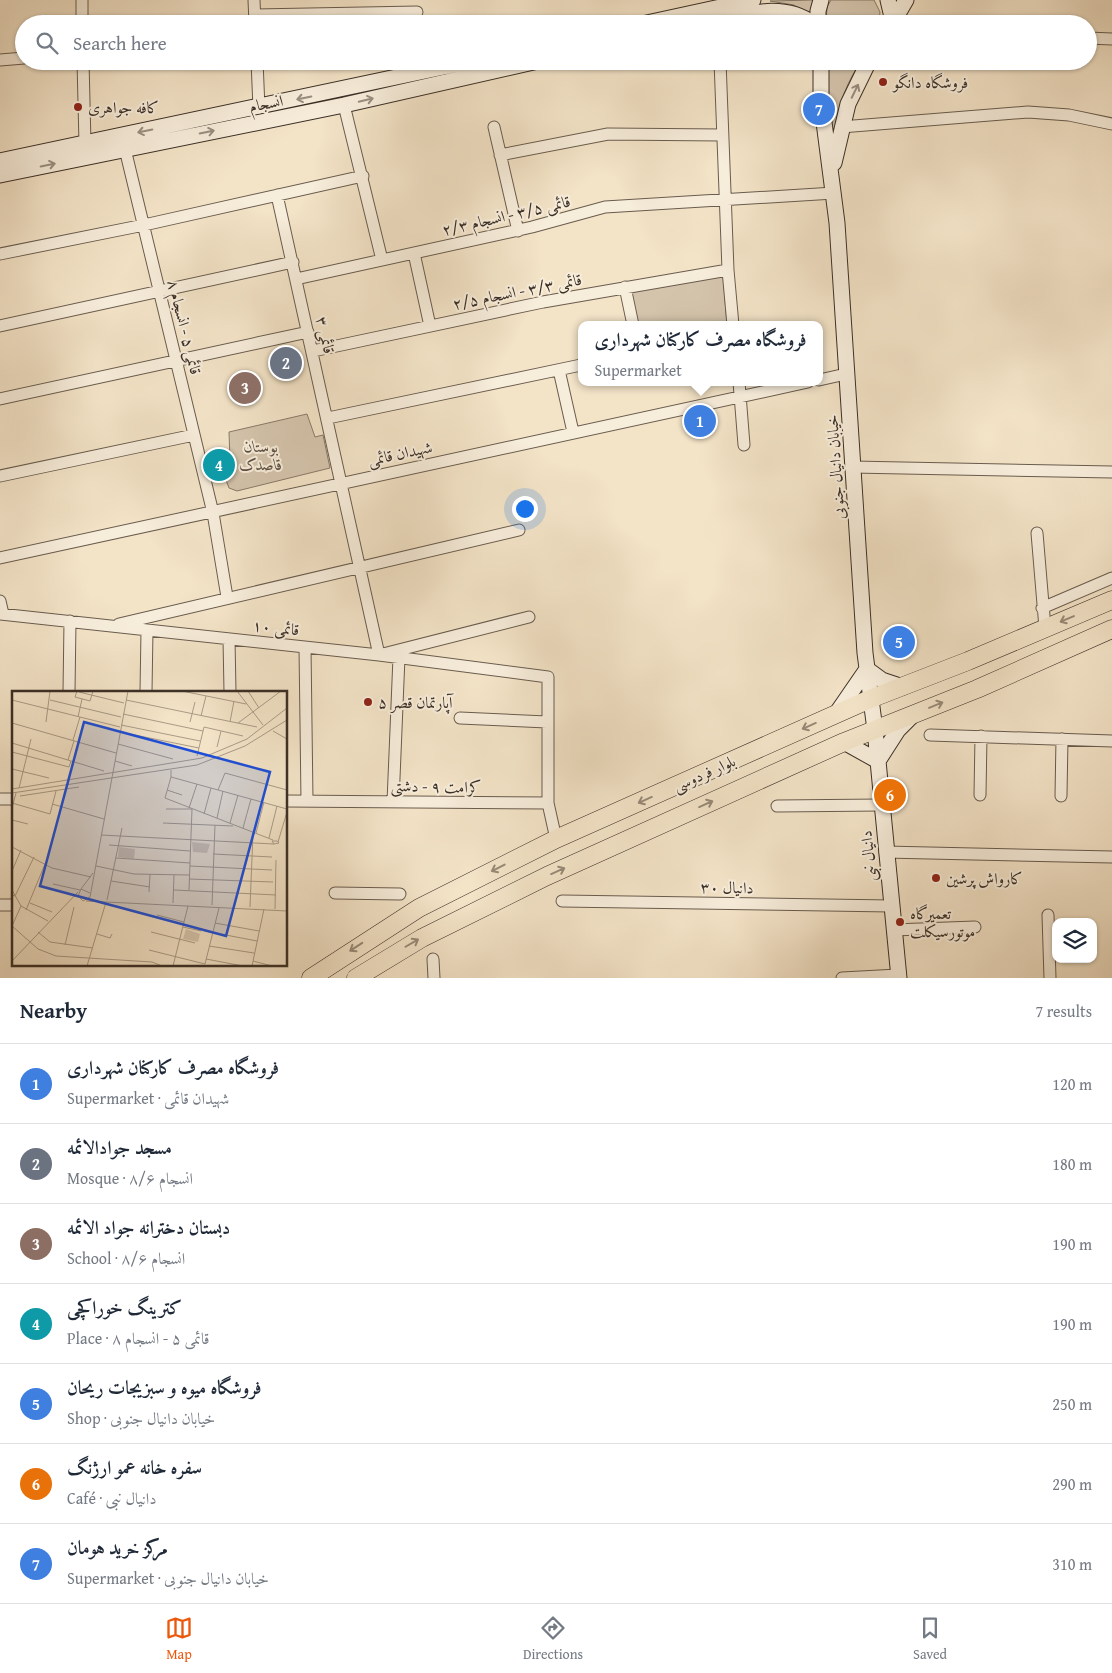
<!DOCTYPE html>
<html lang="en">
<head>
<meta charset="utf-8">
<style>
	:root { --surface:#fff; --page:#f6f6f7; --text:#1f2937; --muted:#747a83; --line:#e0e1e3; --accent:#ea580c }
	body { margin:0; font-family:"Gentium Book Plus",Amiri,serif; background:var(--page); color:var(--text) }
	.controls { position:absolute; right:15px; bottom:15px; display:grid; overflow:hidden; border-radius:10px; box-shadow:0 1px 4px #0004 }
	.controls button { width:45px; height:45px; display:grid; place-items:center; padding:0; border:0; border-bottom:1px solid var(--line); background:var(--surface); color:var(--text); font:25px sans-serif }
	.you { position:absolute; left:524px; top:508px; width:18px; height:18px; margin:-12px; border:4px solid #fff; border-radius:50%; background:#1a73e8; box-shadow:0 0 0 8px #1a73e833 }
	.badge { display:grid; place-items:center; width:32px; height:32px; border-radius:50%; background:var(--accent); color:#fff; font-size:16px; font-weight:700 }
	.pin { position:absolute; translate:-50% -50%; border:2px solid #fff; box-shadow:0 1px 5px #0006 }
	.popup { position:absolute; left:578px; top:321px; width:245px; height:65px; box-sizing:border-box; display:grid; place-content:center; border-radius:10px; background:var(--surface); filter:drop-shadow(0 1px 4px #0005); font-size:16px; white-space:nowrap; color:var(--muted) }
	.popup b { font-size:19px; color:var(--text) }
	.popup::after { content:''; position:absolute; left:50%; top:100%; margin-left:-10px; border:10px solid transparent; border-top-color:var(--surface) }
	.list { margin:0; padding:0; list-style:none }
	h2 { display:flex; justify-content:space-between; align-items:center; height:65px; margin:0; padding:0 20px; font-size:21px }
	h2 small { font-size:16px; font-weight:400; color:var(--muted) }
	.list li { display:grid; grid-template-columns:32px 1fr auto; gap:15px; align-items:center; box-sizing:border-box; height:80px; padding:0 20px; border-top:1px solid var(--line) }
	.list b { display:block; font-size:19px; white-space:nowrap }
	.list p { margin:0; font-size:16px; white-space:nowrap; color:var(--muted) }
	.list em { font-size:16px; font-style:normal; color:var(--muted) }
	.icon { flex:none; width:28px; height:28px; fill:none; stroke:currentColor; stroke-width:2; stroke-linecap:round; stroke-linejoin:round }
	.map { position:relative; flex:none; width:1112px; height:978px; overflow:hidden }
	.search { position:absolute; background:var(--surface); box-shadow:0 1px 4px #0004; left:15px; right:15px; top:15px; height:55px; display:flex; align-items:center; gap:12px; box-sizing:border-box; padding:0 18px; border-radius:28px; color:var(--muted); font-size:19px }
	.sheet { height:625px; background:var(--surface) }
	nav { display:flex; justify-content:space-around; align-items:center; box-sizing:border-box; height:70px; border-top:1px solid var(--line); background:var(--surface); font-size:14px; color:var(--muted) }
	nav a { display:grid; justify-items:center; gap:2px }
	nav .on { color:var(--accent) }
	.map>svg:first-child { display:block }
	.green { fill:#d4c4ac; stroke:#887a69 }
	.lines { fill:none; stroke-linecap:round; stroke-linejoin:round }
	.street-casing { stroke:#695c4e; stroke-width:13 }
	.secondary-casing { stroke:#3b2f26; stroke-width:17 }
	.primary-casing { stroke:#3b2f26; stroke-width:19 }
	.street { stroke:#f7eddb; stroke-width:11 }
	.secondary { stroke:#f7eddb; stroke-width:15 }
	.primary { stroke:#f3e3c7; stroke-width:18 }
	.oneway { stroke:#998e80 }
	.oneway2 { stroke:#978976 }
	.poi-dot { fill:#8f2418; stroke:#f7eddb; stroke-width:2 }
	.labels { text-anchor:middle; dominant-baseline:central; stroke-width:4; stroke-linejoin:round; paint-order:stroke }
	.poi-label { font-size:16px; fill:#3b2f26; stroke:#f7eddb; text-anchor:start }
	.street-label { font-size:16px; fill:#3b2f26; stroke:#f7eddb }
	.park-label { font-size:16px; font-style:italic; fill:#5a4d41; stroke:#f7eddb }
	.inset-road { fill:none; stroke:#a99b87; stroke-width:1 }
	.view { fill:#1d4ed8; fill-opacity:0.15; stroke:#1d4ed8; stroke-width:2.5 }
	.inset-edge { fill:none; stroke:#3b2f26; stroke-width:2.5 }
</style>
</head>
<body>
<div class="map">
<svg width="1112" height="978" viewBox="0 0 1112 978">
	<rect width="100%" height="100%" fill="#f3e3c7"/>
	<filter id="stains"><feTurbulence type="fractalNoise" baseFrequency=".004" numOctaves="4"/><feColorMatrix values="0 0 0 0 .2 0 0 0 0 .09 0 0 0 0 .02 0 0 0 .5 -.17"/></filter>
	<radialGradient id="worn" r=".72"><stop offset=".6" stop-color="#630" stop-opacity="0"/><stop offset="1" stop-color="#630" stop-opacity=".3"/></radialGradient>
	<!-- green -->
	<path class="green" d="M815,0L814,21L794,5L770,1Z
		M831,0H874L880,12L879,24H826L827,7Z
		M826,61H855L858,66C843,89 836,115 833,142L830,143Z
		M723,275L727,325H636L630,291Z
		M307,414L315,437L323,435L330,468L237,491L229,488L226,480L230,460L229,432Z"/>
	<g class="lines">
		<defs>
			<path id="street" d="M82,0V24
				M254,0L255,24
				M255,15L417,12
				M1088,38L1112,39
				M0,60L24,58
				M83,61L85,144
				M257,61L259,108
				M720,61L728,270L733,325
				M344,105L382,260
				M494,127L518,231
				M841,127L1028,112L1069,115L1112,124
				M125,149L213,513L227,597
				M500,155L608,134L722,135
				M277,195L379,655L529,617
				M414,253L430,326
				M0,254L144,225L363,176
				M296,279L532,227L605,207L834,193
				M625,287L633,325
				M0,326L293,262
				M313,351L543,302L728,270
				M559,370L573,432
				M819,380L846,374
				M739,382L744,445
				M0,399L308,332
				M328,418L581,365
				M852,467L1112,472
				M0,476L194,435
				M1037,533L1045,628
				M0,558L808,382
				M0,601L3,614
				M1042,608L1112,578
				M0,614L379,655L548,677V803
				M119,624L519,530
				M229,639L230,692
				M305,647L307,801
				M69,692L70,621
				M146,692L147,630
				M460,718L547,722
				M930,735L1112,741
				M980,795L981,736
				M1061,796L1062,739
				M0,799H14
				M286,801L548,803L556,839
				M393,802L399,657
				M777,806L881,805
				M885,852L1112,857
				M335,893L400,894
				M562,901L891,906
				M0,905H14
				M1048,915L1050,978
				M893,930L975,927
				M433,959L434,978
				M842,978L898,975"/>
			<path id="secondary" d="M888,0L892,17L890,24
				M642,24L753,0
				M705,24C739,16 782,0 813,24
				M818,24V11L821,0
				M892,24L906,0
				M821,61V99L837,223L865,653L875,730L899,978
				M0,161L472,61
				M834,163L848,104L869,61
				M0,175L344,105L538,61
				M836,714L867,669L882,680L903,687
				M844,742L878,761L898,730L912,716"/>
			<path id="primary" d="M311,978L419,908L556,839L870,699L968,661L1112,600
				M356,978L422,938L547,876L844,742L977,689L1112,629"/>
		</defs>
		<!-- street casing -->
		<use href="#street" class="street-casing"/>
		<!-- secondary casing -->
		<use href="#secondary" class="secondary-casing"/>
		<!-- primary casing -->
		<use href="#primary" class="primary-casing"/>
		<!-- street -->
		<use href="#street" class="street"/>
		<!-- secondary -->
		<use href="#secondary" class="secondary"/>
		<!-- primary -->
		<use href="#primary" class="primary"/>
	</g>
	<!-- one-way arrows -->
	<defs><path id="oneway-shaft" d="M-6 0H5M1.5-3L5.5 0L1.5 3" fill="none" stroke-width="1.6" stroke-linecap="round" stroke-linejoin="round" transform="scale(1.25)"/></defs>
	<g class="oneway">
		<use href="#oneway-shaft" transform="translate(855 91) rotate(-64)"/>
		<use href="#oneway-shaft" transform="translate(304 98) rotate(168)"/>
		<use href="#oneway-shaft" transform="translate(366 100) rotate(-13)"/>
		<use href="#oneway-shaft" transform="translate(145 131) rotate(168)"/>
		<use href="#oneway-shaft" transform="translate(207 132) rotate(-11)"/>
		<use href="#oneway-shaft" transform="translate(48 165) rotate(-12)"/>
	</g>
	<g class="oneway2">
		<use href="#oneway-shaft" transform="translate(1067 619) rotate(157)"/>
		<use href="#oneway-shaft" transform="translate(936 705) rotate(-22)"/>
		<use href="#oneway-shaft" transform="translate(809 726) rotate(156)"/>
		<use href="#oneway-shaft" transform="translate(645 800) rotate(156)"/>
		<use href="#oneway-shaft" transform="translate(706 804) rotate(-24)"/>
		<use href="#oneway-shaft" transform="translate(498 868) rotate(153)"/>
		<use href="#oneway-shaft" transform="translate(558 871) rotate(-24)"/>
		<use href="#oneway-shaft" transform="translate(412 943) rotate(-30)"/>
		<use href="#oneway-shaft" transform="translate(356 947) rotate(147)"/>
	</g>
	<!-- markers -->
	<g class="poi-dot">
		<circle cx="883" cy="82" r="5"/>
		<circle cx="78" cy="107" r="5"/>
		<circle cx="368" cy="702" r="5"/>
		<circle cx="936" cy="878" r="5"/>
		<circle cx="900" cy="922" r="5"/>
	</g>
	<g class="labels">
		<!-- poi labels -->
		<g class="poi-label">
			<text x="893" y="82">فروشگاه دانگو</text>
			<text x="88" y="107">کافه جواهری</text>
			<text x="378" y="702">آپارتمان قصر ۵</text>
			<text x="946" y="878">کارواش پرشین</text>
			<text x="910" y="913">تعمیرگاه<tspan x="910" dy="18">موتورسیکلت</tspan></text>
		</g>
		<!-- street labels -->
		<g class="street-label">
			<text transform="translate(266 103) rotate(-11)">انسجام</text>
			<text transform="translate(506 215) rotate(-13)">قائمی ۳/۵ - انسجام ۲/۳</text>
			<text transform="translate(517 291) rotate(-11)">قائمی ۳/۳ - انسجام ۲/۵</text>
			<text transform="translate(185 327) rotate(76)">قائمی ۵ - انسجام ۸</text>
			<text transform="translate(326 335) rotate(77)">قائمی ۳</text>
			<text transform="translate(400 453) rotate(-12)">شهیدان قائمی</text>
			<text transform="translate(835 467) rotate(-94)">خیابان دانیال جنوبی</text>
			<text transform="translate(276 627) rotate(6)">قائمی ۱۰</text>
			<text transform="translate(704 773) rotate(-24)">بلوار فردوسی</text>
			<text transform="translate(436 786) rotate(1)">کرامت ۹ - دشتی</text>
			<text transform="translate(868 856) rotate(-96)">دانیال نبی</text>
			<text transform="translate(727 887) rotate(1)">دانیال ۳۰</text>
		</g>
		<!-- park labels -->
		<g class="park-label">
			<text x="261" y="446">بوستان<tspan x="261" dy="18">قاصدک</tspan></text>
		</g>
	</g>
	<!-- overview -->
	<g transform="translate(12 691)">
		<rect width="275" height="275" fill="#f3e3c7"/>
		<path d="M180,151L198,153L195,162L181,161ZM107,156L123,158L122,168L106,166ZM174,238L188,243L186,251L171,248Z" fill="#d4c4ac"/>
		<path class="inset-road" d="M65,0L63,6L78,10L81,0M170,0L234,13M225,0L251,34M236,0L247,17M67,1L112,12M0,9L108,36M38,9L109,26M114,9L245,36M111,23L191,40M189,25L194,5M66,26L70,8M34,31L38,0M178,31L183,11M218,31L222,10M0,32L104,62M226,32L269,0M109,34L188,50M261,40L275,48M108,41L187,57M61,49L68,26M0,52L92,80M106,53L161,68M205,56L209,40M0,61L57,76L59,70M185,65L192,36L231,45M56,69L62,50M103,70L120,75M0,78L37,87M159,79V86L275,118M159,86L153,107L261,149M7,97L19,48M0,98L190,67L235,48L275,17M155,99L170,104M206,99L213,82L275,99M0,102L185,74L233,55L275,29M8,105L67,96M0,112L38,123L44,100M40,113L92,128M0,117L4,102M177,117L185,93M154,118H180L177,199M192,123L199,97M205,127L211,100M0,129L16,133M151,132L221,135M218,132L226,104M231,137L239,108M244,142L252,111M89,144L262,153M257,147L265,115M260,150H265L267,152L262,153ZM266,151L275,121M97,154L178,160M0,156L40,177L79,186M201,163L260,166M104,167L178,172M84,175L122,183L177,184M178,175L260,179M0,180L9,159M177,188L261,191M99,190L138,196M41,193L68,199M69,198L81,182M0,199L9,215L36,230M162,199L264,204M137,201L138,183M78,202L69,198L66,205L71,210L78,206L116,0M0,204L3,205L22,166M95,209L110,137M74,210L275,220M18,212L40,221M161,212L162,184M200,214L203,134M238,216L241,142M263,218L264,169M14,219L33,173M145,224L172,231M203,232L247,240M0,235L26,258L44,265L140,271L150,275M0,235L9,215M171,236L189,240M193,240L245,250M26,241L38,251L81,257M139,241L183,252M85,243L98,247L100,243M53,254L62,216M197,255L242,262M137,259L193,273L207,217M194,268L231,275M0,270L66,201M241,270L260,275M75,275L94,211M161,275L176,215M240,275L252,218"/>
		<path class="view" d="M72,31L258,81L214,245L28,195Z"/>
		<rect width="275" height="275" class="inset-edge"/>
	</g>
	<rect width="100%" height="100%" filter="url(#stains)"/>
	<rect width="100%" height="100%" fill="url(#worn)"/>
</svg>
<div class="controls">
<button><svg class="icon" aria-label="layers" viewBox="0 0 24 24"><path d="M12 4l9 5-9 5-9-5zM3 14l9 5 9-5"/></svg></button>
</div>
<div class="you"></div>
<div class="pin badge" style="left:700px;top:421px;background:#3f7fe0">1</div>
<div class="popup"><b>فروشگاه مصرف کارکنان شهرداری</b>Supermarket</div>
<div class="pin badge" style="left:286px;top:363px;background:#6b7280">2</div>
<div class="pin badge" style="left:245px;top:388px;background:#8d6e63">3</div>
<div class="pin badge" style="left:219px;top:465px;background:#0f9aa8">4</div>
<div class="pin badge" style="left:899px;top:642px;background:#3f7fe0">5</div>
<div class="pin badge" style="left:890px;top:795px;background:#e8710a">6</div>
<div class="pin badge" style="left:819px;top:109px;background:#3f7fe0">7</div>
<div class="search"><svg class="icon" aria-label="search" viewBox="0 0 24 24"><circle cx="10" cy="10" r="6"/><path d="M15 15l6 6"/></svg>Search here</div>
</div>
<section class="sheet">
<h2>Nearby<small>7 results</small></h2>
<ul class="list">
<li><span class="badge" style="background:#3f7fe0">1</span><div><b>فروشگاه مصرف کارکنان شهرداری</b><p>Supermarket · شهیدان قائمی</p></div><em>120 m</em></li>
<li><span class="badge" style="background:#6b7280">2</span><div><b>مسجد جوادالائمه</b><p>Mosque · انسجام ۸/۶</p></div><em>180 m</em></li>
<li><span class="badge" style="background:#8d6e63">3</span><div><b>دبستان دخترانه جواد الائمه</b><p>School · انسجام ۸/۶</p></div><em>190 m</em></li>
<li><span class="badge" style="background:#0f9aa8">4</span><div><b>کترینگ خوراکچی</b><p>Place · قائمی ۵ - انسجام ۸</p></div><em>190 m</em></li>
<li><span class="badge" style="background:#3f7fe0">5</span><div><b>فروشگاه میوه و سبزیجات ریحان</b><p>Shop · خیابان دانیال جنوبی</p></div><em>250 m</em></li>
<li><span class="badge" style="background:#e8710a">6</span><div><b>سفره خانه عمو ارژنگ</b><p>Café · دانیال نبی</p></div><em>290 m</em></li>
<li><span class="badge" style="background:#3f7fe0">7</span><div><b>مرکز خرید هومان</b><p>Supermarket · خیابان دانیال جنوبی</p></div><em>310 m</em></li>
</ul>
</section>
<nav>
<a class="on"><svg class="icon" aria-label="map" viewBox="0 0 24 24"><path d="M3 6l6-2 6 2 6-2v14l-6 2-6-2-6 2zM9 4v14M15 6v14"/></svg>Map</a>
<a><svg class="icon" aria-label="directions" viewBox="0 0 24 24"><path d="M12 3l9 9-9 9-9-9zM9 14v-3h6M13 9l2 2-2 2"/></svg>Directions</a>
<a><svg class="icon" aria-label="saved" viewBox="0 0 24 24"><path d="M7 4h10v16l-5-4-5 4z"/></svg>Saved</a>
</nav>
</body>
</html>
